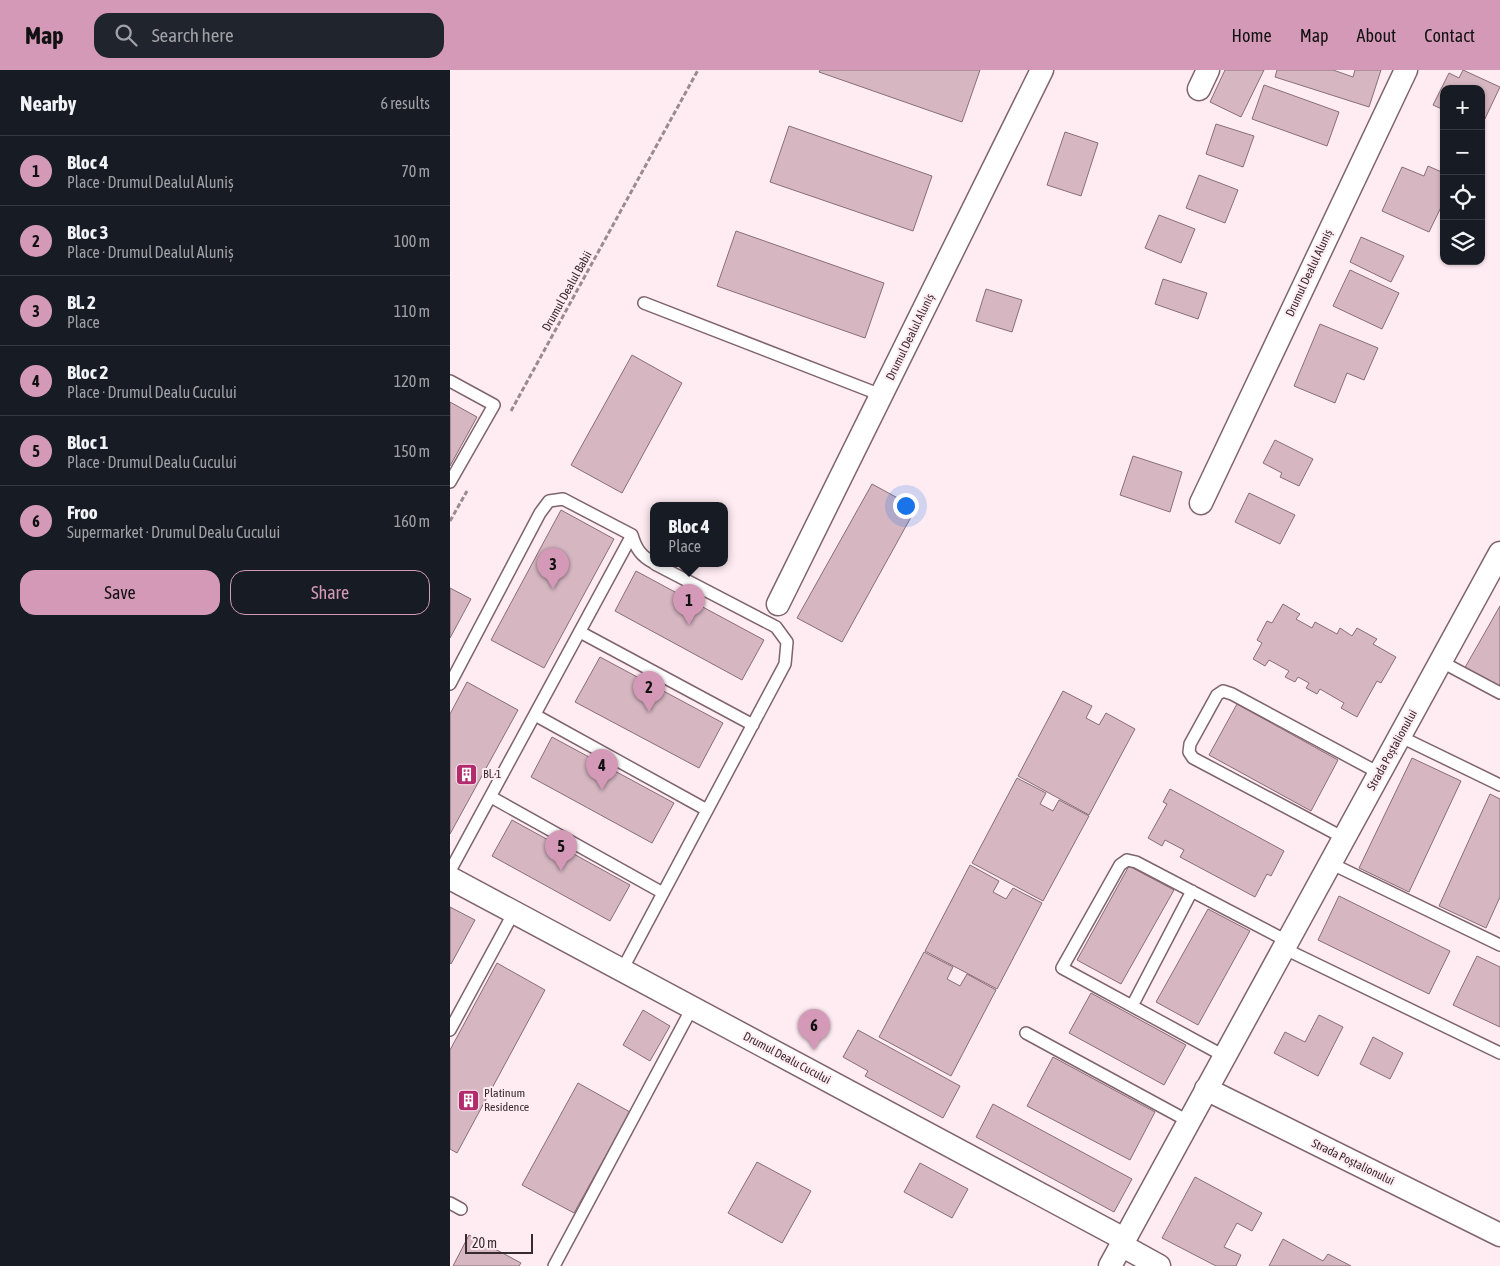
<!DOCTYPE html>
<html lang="en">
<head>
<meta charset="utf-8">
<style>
	:root { --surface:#171b24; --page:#20242c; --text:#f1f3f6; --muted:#9ea1a6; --line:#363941; --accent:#d599b8 }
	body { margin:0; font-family:"Asap Condensed",sans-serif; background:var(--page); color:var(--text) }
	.controls { position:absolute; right:15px; top:15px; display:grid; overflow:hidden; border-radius:10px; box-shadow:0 1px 4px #0004 }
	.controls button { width:45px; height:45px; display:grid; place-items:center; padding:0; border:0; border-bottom:1px solid var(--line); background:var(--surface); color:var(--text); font:25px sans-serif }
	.scale { position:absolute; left:15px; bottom:12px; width:68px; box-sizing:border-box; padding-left:5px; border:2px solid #372b2f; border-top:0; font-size:14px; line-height:18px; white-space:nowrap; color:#372b2f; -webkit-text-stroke:4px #ffecf2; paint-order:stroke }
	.you { position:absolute; left:455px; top:435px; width:18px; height:18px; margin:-12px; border:4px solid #fff; border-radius:50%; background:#1a73e8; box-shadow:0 0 0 8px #1a73e833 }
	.badge { display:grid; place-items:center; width:32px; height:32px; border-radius:50%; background:var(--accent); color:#111; font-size:16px; font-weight:700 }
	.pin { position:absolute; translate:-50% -41px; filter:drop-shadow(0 1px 2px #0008) }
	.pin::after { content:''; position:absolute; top:26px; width:18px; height:15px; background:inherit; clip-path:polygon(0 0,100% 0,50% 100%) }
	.popup { position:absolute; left:200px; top:432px; width:78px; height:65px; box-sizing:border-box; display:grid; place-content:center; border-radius:10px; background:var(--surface); filter:drop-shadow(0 1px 4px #0005); font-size:16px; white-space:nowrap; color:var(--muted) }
	.popup b { font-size:19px; color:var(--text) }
	.popup::after { content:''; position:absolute; left:50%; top:100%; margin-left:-10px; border:10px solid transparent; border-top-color:var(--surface) }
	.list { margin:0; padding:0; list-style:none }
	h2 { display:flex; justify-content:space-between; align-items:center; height:65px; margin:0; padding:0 20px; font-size:21px }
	h2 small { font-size:16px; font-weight:400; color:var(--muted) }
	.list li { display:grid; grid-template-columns:32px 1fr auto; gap:15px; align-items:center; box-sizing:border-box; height:70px; padding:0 20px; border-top:1px solid var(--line) }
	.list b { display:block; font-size:19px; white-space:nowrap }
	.list p { margin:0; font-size:16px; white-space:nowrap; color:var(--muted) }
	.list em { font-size:16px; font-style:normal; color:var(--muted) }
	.actions { display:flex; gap:10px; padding:15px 20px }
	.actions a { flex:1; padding:11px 0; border:1px solid var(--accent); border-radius:15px; text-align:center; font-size:18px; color:var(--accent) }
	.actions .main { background:var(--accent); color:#111 }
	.icon { flex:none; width:28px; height:28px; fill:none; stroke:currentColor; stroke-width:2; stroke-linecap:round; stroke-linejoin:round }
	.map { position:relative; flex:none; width:1050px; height:1196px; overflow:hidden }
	header { display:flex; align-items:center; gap:30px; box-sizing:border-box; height:70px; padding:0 25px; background:var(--accent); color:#111 }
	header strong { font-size:24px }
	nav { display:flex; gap:28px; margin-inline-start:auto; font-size:18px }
	.search { width:350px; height:45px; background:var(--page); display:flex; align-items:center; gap:12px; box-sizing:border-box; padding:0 18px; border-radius:15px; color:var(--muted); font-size:19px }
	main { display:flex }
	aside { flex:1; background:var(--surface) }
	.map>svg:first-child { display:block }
	.building { fill:#d5b6c1; stroke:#896d77 }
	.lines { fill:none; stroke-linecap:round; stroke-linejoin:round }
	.lane-casing { stroke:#7f646d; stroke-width:14 }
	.street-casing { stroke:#7f646d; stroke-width:25 }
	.path { stroke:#9a8b90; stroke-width:3; stroke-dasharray:5 2.5; stroke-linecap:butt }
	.lane { stroke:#fff; stroke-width:11 }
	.street { stroke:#fff; stroke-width:22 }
	.labels { text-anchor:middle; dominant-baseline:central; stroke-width:4; stroke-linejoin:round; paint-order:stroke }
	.street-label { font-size:12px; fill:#372b2f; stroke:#ffecf2 }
	.poi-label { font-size:12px; fill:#372b2f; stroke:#ffecf2; text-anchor:start }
</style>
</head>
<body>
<header>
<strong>Map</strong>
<div class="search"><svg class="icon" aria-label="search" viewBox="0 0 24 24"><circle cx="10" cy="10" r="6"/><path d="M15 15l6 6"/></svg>Search here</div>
<nav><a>Home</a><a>Map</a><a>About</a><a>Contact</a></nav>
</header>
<main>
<aside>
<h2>Nearby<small>6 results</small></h2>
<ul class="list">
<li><span class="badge">1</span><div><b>Bloc 4</b><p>Place · Drumul Dealul Aluniș</p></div><em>70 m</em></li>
<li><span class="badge">2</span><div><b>Bloc 3</b><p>Place · Drumul Dealul Aluniș</p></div><em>100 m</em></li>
<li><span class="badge">3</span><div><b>Bl. 2</b><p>Place</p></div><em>110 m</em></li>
<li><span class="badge">4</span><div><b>Bloc 2</b><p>Place · Drumul Dealu Cucului</p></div><em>120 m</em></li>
<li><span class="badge">5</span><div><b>Bloc 1</b><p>Place · Drumul Dealu Cucului</p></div><em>150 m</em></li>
<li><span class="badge">6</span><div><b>Froo</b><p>Supermarket · Drumul Dealu Cucului</p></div><em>160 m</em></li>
</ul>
<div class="actions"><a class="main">Save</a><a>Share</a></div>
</aside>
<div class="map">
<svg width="1050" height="1196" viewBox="0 0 1050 1196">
	<rect width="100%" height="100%" fill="#ffecf2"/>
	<!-- building -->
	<path class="building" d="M370,0H530L512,52L369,2Z
		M775,0H814L791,47L760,32Z
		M827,0H883L903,7L905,0H931L919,37L825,7Z
		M1013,0L1050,17L1031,57V19H994V40L983,35L999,3L1009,8Z
		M814,15L889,42L877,76L802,49Z
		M766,54L804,66L793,97L756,84Z
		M339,56L482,106L463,161L320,112Z
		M615,62L648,73L631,126L597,115Z
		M978,96L994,103V131L979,162L932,141L952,97L974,106Z
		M749,105L788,120L775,153L736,138Z
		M709,145L745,159L731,193L695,178Z
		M286,161L434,213L415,268L267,216Z
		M911,167L954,186L941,212L900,192Z
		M900,200L949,223L932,259L883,236Z
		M713,209L757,223L748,249L705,234Z
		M536,219L572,230L562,262L526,251Z
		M870,254L928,278L914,310L897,303L885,333L844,316Z
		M182,285L232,313L172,423L121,395Z
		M0,332L27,347L0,396Z
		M825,370L863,389L849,416L830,407L832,403L813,393Z
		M683,386L732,402L720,442L670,425Z
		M422,414L466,438L392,572L347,548Z
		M799,423L845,445L830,474L785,452Z
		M111,440L164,469L94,598L41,570Z
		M186,501L314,570L292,610L165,541Z
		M0,518L21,529L0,568Z
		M833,534L850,544L846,549L862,558L865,552L887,564L890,558L902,566L907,558L927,569L923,574L946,587L931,613L927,611L907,647L891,638L894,633L870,619L867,624L856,618L859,613L848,607L845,612L835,607L839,601L819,590L815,596L803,589L812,573L807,570L817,551L822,553Z
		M1050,536V622L1013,601Z
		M150,587L273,653L249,698L125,632Z
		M17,612L68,640L0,764V644Z
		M613,621L642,636L636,648L649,655L656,643L685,659L639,745L568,706Z
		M787,634L888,690L861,741L759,685Z
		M102,667L224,733L202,773L81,707Z
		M962,688L1011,711L959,822L909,798Z
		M567,708L596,723L590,734L603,741L609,730L639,746L593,831L522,793Z
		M720,719L834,781L821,806L817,804L805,827L730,787L734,780L715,770L712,776L698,768L717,734L713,732Z
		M1040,724L1050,729V827L1036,858L989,836Z
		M62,750L180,815L160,851L42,786Z
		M520,795L549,811L543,822L556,829L563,818L592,833L547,919L475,881Z
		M679,796L724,820L671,914L627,890Z
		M889,826L1000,881L979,924L868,870Z
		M0,837L25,850L1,894L0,893Z
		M758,839L800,861L748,955L706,932Z
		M474,882L503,897L497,909L510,916L517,904L546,920L501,1006L429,967Z
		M1027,886L1050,897V957L1003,935Z
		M47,893L95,920L7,1083L0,1079V980Z
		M641,923L736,975L714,1015L619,963Z
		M193,940L220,956L200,991L173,975Z
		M869,945L893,957L868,1006L824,983L835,962L855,972Z
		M408,960L510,1016L493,1048L415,1006L418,1001L393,987Z
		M923,967L953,983L940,1009L910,994Z
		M603,987L705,1042L680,1090L577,1036Z
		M128,1013L180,1042L124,1143L72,1115Z
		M543,1034L682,1109L664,1142L526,1067Z
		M307,1092L361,1121L332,1173L278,1143Z
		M470,1093L518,1119L502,1148L454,1122Z
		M745,1107L812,1143L802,1161L787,1153L774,1177L791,1185L786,1196H766L712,1168Z
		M19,1165L71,1193L69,1196H3Z
		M833,1169L873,1191L878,1184L901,1196H819Z"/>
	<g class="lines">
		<defs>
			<path id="lane" d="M194,233L431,325
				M0,311L44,335L0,412
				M130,562L303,655
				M990,591L1050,623
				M0,614L90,443L99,431L113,429L182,465C186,479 191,486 204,493
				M85,645L257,740
				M949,666L1050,715
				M41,727L213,823
				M894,768L743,688L739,682L740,674L767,625L773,621L782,624L929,703
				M880,793L1050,875
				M0,801L182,465
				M833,878L1050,983
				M172,900L335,594L337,572L326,557L205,494
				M682,936L742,821
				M0,960L64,842
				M576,963L738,1051
				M774,986L612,898L670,795L677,790L686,792L837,871
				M0,1133L11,1139
				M104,1196L242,938"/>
			<path id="street" d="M749,19L758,0
				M751,433L956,0
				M328,534L592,0
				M0,808L674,1169
				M756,1019L1050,1165
				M671,1175L709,1196
				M660,1196L1050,483"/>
		</defs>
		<!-- lane casing -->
		<use href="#lane" class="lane-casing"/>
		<!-- street casing -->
		<use href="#street" class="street-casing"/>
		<!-- path -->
		<path class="path" d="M61,341L248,0
			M0,451L17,421"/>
		<!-- lane -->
		<use href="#lane" class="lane"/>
		<!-- street -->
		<use href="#street" class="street"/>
	</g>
	<!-- icons -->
	<defs>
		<symbol id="building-square" viewBox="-11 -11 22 22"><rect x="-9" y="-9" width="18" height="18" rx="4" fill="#b22b6d" stroke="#ffecf2"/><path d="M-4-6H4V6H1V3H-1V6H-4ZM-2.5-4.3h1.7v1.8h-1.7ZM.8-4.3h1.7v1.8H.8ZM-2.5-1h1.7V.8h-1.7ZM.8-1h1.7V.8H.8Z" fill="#fff"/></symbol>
	</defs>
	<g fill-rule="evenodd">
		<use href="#building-square" x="4" y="692" width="25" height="25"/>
		<use href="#building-square" x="6" y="1018" width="25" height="25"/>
	</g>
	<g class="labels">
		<!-- street labels -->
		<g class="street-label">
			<text transform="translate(859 203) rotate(-65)">Drumul Dealul Aluniș</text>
			<text transform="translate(117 221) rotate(-61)">Drumul Dealul Babii</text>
			<text transform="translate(460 267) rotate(-64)">Drumul Dealul Aluniș</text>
			<text transform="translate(942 680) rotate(-61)">Strada Poștalionului</text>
			<text transform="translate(337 988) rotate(28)">Drumul Dealu Cucului</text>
			<text transform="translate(903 1092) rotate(26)">Strada Poștalionului</text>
		</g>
		<!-- poi labels -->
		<g class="poi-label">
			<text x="33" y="704">Bl. 1</text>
			<text x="34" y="1023">Platinum<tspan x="34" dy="14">Residence</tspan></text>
		</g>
	</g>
</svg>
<div class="controls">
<button>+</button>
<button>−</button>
<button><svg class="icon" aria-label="locate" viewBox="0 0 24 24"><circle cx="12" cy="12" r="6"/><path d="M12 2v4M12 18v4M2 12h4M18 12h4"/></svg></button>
<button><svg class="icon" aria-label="layers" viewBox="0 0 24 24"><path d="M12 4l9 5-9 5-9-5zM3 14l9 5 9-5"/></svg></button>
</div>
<div class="scale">20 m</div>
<div class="you"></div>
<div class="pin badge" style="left:239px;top:555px">1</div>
<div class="popup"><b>Bloc 4</b>Place</div>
<div class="pin badge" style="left:199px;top:642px">2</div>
<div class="pin badge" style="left:103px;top:519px">3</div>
<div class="pin badge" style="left:152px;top:720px">4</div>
<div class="pin badge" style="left:111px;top:801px">5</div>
<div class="pin badge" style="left:364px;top:980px">6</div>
</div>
</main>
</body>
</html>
